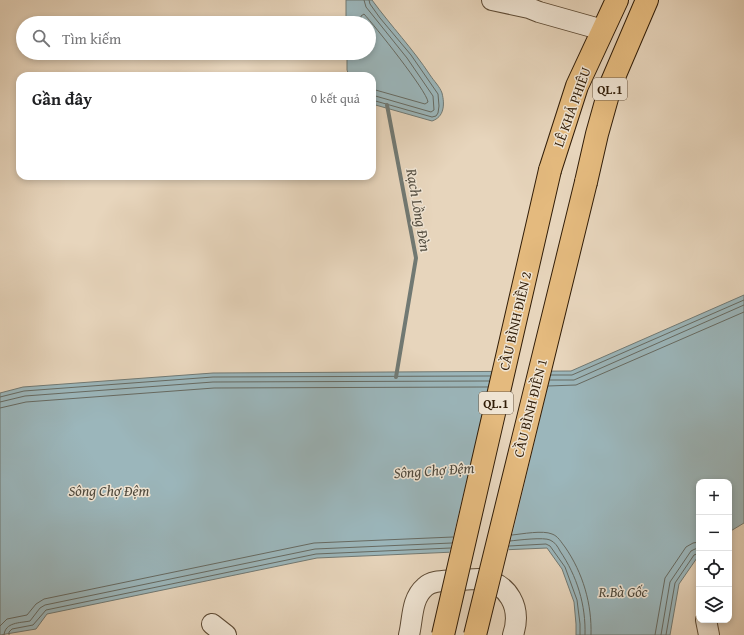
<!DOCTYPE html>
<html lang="vi">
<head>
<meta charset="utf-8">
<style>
	:root { --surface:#fff; --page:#f6f6f6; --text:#202124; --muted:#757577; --line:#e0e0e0 }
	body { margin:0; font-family:"Gentium Book Plus",serif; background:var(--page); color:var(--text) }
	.controls { position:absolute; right:12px; bottom:12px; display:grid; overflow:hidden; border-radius:8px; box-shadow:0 2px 6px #0003 }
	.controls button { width:36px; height:36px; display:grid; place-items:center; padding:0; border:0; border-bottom:1px solid var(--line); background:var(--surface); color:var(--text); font:20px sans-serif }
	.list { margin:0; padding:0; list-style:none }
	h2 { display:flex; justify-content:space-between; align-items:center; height:52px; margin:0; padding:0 16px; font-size:17px }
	h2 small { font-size:13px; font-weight:400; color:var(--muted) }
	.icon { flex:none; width:22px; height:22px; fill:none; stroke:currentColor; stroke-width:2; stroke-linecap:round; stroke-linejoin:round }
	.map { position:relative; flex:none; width:744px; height:635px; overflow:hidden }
	.search { position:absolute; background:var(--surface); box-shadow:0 2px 6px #0003; left:16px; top:16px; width:360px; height:44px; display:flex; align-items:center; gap:10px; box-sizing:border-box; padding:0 14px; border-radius:22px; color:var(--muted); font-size:15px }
	.panel { position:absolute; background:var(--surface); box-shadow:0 2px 6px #0003; left:16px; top:72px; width:360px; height:108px; border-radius:12px }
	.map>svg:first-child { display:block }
	.water { fill:#9bb6bb; stroke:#717973 }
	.pier { fill:#e7d5bc }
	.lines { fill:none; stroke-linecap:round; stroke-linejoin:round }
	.shore { stroke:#666a62; stroke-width:1 }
	.stream { stroke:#717973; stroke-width:4 }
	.minor-casing { stroke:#5e4b35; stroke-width:22 }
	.highway-casing { stroke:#311d08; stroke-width:24 }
	.minor { stroke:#efe4d3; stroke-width:20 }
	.highway { stroke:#e4ba7e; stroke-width:22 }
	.highway-bridge-casing { stroke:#311d08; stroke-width:24; stroke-linecap:butt }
	.highway-bridge { stroke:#e4ba7e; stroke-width:22 }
	.labels { text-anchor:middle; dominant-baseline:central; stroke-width:3; stroke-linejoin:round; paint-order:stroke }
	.shield { fill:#efe4d3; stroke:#6a5945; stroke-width:1 }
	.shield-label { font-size:13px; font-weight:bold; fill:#311d08 }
	.street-label { font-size:14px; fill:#311d08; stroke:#efe4d3 }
	.water-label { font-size:15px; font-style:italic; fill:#514b3e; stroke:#efe4d3 }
</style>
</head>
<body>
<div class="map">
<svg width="744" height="635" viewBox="0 0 744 635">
	<rect width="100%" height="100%" fill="#e7d5bc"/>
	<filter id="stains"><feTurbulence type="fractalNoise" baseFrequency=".005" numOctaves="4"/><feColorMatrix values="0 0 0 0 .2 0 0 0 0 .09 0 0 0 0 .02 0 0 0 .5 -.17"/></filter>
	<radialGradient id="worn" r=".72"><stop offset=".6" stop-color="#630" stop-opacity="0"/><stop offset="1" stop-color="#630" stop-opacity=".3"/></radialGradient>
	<!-- water -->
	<path class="water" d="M346,0H372C391,26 413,49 430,75C434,81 440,87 442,93C445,105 444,117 432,121L372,104V76H349L347,70V53H369V23H346Z
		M744,295V523L729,532V482H699V555L679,584L670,635H576V624L574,602L562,569L547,548L317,558L47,614L36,629L0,635V393L23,387L213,373L571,371Z"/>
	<!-- pier -->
	<path class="pier" d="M552,369L508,552L449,554L493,370Z"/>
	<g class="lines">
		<!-- shore -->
		<path class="shore" d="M364,0L366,7L407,58L433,96L434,110L431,112L372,95
			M369,0L370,4L380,18L411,55L438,94L439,106L438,113L436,116L432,117L372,100
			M361,23V16L364,14C374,25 427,91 428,102L425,104L372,89
			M551,375H572L744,300
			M550,380H574L744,305
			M548,386L576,385L744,312
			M0,397L24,391L213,377L490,376
			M0,402L25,396L213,382L489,381
			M0,408L26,402L214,388L488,387
			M512,535C522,534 543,530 552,534C558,536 561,542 565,547C583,573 592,604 591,635
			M510,541C519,540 544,537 550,540C555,542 558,547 560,551C577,576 586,605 585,635
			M509,546L546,544L550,546L565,567L577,600L580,624V635
			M0,626L7,619L27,615L36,604L44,599L314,543L453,537
			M4,635C5,622 20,623 30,621L40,608L45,605L315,549L452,543
			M9,635V632L12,629L33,625L46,610L316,554L451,548
			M655,635L665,578L686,547L693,543L699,542
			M661,635L670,582L691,551L695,549L699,548
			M666,635L675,583L694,555L699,553"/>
		<!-- stream -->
		<path class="stream" d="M387,105L416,258L396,377"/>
		<defs>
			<path id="minor" d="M492,0L529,8L539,12L603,30
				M706,620L709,635
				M212,624L226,635
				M409,635C413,619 411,599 425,587C432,580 446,581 455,580C463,580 471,579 479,579C509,582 522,608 513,635"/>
			<path id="highway" d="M550,170L577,86L617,0
				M586,182L597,134L611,84L647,0"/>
		</defs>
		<!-- minor casing -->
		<use href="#minor" class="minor-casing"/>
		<!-- highway casing -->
		<use href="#highway" class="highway-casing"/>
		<!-- minor -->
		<use href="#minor" class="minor"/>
		<!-- highway -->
		<use href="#highway" class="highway"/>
		<defs>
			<path id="highway-bridge" d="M443,635L550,170
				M475,635L586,182"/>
		</defs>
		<!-- highway-bridge casing -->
		<use href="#highway-bridge" class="highway-bridge-casing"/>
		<!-- highway-bridge -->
		<use href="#highway-bridge" class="highway-bridge"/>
	</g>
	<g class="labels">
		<!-- shield labels -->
		<g class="shield">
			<rect x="593" y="78" width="34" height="22" rx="3"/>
			<rect x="479" y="392" width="34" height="22" rx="3"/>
		</g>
		<g class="shield-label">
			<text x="610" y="89">QL.1</text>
			<text x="496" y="403">QL.1</text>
		</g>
		<!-- street labels -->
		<g class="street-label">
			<text transform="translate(572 107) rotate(-70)">LÊ KHẢ PHIÊU</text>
			<text transform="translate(515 321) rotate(-77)">CẦU BÌNH ĐIỀN 2</text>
			<text transform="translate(530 408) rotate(-76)">CẦU BÌNH ĐIỀN 1</text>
		</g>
		<!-- water labels -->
		<g class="water-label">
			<text transform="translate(419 210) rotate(80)">Rạch Lồng Đèn</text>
			<text transform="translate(434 470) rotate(-4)">Sông Chợ Đệm</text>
			<text x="109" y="490">Sông Chợ Đệm</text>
			<text x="623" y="591">R.Bà Gốc</text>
		</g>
	</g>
	<rect width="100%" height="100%" filter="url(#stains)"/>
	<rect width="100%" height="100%" fill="url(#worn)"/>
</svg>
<div class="controls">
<button>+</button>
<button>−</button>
<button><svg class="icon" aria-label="locate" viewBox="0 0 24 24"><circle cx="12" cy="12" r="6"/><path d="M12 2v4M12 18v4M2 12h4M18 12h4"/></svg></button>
<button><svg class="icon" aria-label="layers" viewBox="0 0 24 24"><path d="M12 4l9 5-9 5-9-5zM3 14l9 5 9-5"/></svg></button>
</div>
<div class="search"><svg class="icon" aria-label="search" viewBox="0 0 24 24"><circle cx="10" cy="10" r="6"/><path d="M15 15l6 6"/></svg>Tìm kiếm</div>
<section class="panel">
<h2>Gần đây<small>0 kết quả</small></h2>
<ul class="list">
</ul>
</section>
</div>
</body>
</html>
